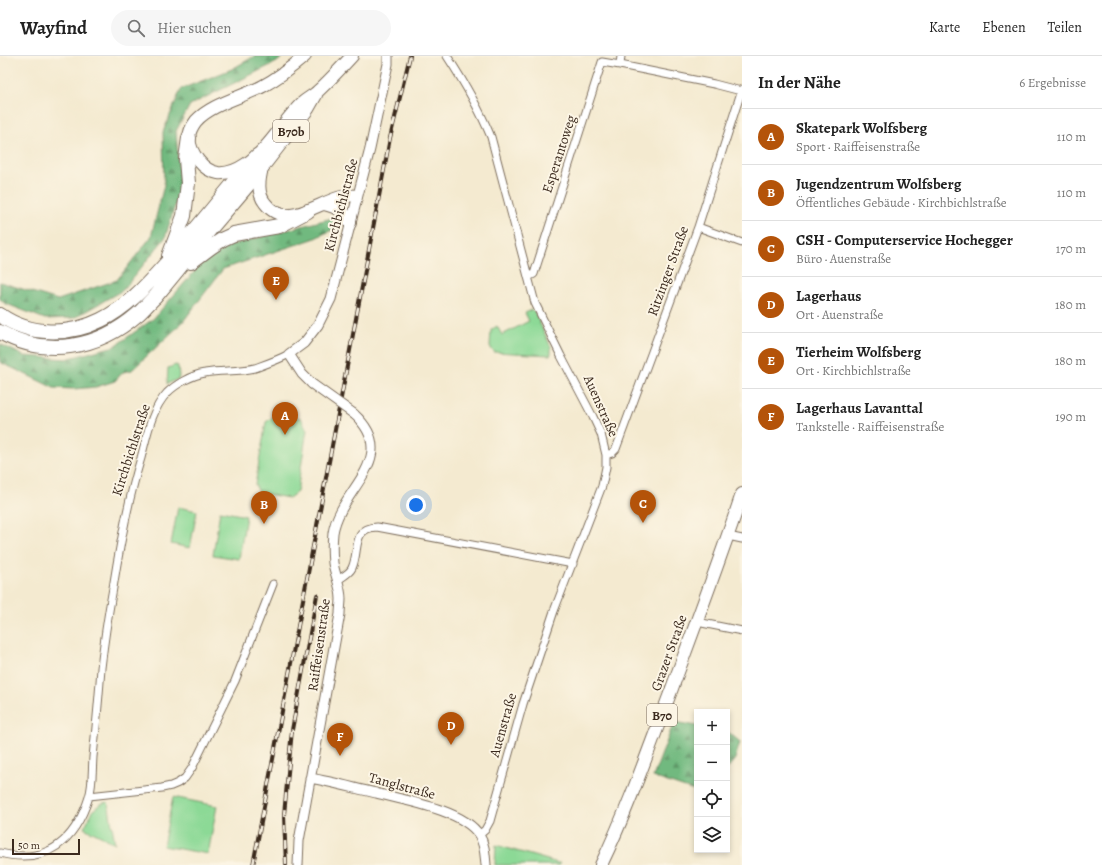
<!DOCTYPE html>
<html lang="de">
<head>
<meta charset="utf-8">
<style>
	:root { --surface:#fff; --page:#f6f6f6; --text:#222; --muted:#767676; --line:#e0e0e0; --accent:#b45309 }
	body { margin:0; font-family:Alegreya,serif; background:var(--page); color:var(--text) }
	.controls { position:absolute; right:12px; bottom:12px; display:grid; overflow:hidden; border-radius:0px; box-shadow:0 2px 6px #0003 }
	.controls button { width:36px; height:36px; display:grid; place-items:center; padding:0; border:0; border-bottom:1px solid var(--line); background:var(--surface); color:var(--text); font:20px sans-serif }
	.scale { position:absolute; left:12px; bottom:10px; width:68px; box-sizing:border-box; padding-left:4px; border:2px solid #3b2a1e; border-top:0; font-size:11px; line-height:14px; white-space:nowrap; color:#3b2a1e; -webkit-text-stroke:3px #fcf5e5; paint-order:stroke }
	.you { position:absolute; left:416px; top:449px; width:14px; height:14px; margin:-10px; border:3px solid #fff; border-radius:50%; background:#1a73e8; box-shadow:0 0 0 6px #1a73e833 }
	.badge { display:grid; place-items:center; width:26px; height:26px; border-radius:50%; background:var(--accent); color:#fff; font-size:13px; font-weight:700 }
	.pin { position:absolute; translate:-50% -33px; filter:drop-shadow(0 1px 2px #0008) }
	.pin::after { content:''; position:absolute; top:21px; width:14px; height:12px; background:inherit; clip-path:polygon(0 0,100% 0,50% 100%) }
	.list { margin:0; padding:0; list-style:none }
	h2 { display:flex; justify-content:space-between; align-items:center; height:52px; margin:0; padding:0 16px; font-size:17px }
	h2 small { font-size:13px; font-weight:400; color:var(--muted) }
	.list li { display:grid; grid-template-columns:26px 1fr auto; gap:12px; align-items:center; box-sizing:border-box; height:56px; padding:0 16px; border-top:1px solid var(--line) }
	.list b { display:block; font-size:15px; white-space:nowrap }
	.list p { margin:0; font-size:13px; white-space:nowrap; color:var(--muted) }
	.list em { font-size:13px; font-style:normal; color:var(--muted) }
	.icon { flex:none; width:22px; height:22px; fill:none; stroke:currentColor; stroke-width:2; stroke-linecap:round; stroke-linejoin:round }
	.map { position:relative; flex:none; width:742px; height:809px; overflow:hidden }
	header { display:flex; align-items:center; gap:24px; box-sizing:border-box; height:56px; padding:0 20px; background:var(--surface); border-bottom:1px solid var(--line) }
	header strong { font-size:19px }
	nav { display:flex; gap:22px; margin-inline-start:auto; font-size:14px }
	.search { width:280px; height:36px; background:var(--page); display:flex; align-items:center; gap:10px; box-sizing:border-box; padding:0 14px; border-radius:22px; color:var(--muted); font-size:15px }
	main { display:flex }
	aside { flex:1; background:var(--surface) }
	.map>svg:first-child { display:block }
	.green { fill:#8cd996; stroke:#64825a }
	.forest { fill:url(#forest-firs); stroke:#56724e }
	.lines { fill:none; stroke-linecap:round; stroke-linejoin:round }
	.minor-casing { stroke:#7c6d5c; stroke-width:9 }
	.tertiary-casing { stroke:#7c6d5c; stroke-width:11 }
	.primary-casing { stroke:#7c6d5c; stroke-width:14 }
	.motorway-casing { stroke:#7c6d5c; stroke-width:16 }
	.minor { stroke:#fff; stroke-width:7 }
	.tertiary { stroke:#fff; stroke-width:9 }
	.primary { stroke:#fff; stroke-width:12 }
	.motorway { stroke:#fff; stroke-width:14 }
	.rail-casing { stroke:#3b2a1e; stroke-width:4 }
	.rail { stroke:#fcf5e5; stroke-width:2.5; stroke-dasharray:8; stroke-linecap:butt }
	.tertiary-bridge-casing { stroke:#7c6d5c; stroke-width:11; stroke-linecap:butt }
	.tertiary-bridge { stroke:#fff; stroke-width:9 }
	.labels { text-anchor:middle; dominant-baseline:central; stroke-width:4; stroke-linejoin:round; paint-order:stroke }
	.shield { fill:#fcf5e5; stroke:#75675a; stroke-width:1 }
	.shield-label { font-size:13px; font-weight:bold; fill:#3b2a1e }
	.street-label { font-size:14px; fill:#3b2a1e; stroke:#fcf5e5 }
</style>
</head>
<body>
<header>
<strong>Wayfind</strong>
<div class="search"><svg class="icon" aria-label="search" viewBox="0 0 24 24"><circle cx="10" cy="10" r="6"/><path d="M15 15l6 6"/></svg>Hier suchen</div>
<nav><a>Karte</a><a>Ebenen</a><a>Teilen</a></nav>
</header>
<main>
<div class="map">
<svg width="742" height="809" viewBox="0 0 742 809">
	<defs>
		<pattern id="forest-firs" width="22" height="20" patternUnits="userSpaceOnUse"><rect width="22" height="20" fill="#71b97f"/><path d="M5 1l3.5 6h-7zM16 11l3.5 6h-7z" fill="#5e9767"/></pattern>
	</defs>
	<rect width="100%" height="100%" fill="#fcf5e5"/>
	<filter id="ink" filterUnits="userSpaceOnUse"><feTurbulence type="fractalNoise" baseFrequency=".025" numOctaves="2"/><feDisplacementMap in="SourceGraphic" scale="8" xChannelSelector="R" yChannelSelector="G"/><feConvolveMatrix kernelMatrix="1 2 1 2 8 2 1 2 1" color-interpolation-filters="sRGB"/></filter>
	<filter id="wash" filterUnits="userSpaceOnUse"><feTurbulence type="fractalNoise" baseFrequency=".012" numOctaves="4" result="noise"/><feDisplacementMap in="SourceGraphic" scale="16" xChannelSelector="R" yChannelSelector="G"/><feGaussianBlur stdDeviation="0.9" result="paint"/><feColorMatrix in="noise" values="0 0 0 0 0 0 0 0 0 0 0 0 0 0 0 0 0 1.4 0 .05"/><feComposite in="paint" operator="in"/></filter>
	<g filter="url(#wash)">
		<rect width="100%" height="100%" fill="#f4ead0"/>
		<!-- green -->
		<path class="green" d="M532,254L534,255L551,291V298L550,299L494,296L492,294L490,290L491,274L497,270L502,279L529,265L525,257Z
			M176,309L178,310L179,321L178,323L167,328L168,312Z
			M277,358L301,362L307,374L297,436L289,442L260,437L255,429L266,366Z
			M178,451L197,455L190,492L171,488Z
			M220,455L246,460L239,503L213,499Z
			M173,741L217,750L208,798L163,790Z
			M108,746L115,787L84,772C90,761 94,747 108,746Z
			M496,789L558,807H560V809H495Z"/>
		<!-- forest -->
		<path class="forest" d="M255,0H284L277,6L190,49L176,75L180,133L165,182L123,234L74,262L45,263L4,247L0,243V226L58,244L117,224L151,181L164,129L163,76L181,33L232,13Z
			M332,162L336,172L313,183L223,213L182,267L132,314L123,316L115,325L96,331L74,333L54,332L0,306V288L24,300L66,303L115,290L153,263L201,208L231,189Z
			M674,666L697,670V736L653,721Z
			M727,675L740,686L735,703L727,713Z"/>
	</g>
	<g filter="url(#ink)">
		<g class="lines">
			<defs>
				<path id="minor" d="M447,0C464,26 479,52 491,81L535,247L561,300L593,361L601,378L606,399V411L602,430L554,555L523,648L490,765L485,774L479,779
					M620,9L714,28L741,35
					M698,171L742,187
					M528,221L534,218L602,6L620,9L621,0
					M606,399L612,397L616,393L698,171L742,33
					M728,480L742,483
					M338,524C343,520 349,518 352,512C360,495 351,472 377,471L573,508
					M697,566L742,575
					M89,740L162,732L171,730L178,727L185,722L192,712L235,625L273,528
					M0,797C47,809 75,785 89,741C93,729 92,714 93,701C96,672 99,642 101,612C104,585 108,559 113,532C120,488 128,444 141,402C147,380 151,354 167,337C176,328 192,319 205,317C221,314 238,316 255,312C266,308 278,304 289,298"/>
				<path id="tertiary" d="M312,328L302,318L289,298L304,287L318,269L331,243L370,93L388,8V0
					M310,722C332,726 354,732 376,737C403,744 464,754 479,779C485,788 485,799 486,809
					M298,809L299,785L340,558C340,553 341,548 341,543C341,531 335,519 333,507C332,497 332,487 333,477C340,432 402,402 354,358"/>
				<path id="primary" d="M305,0C292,11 278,22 263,30C243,41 211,48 196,65C193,69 189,76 189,82C190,97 203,115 218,117C228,118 237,114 246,108C269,93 282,67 301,48C306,43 313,40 318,35C330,24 341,12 352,0
					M316,39L308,53L262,112C259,124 257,137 265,147C290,180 327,135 356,140
					M324,148C336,151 346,155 350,167
					M601,809C628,753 649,693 671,635C695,570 720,504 742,438"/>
				<path id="motorway" d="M169,200L184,160L188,127L186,103L189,82
					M191,206L211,191L223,183L234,178L279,170L308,155
					M0,259C30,280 69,280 101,264C126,252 145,231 163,211C196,175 225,136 257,100
					M0,276C46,302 98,293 138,258C144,253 149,246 155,241C171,222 186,204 201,184C221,160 242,136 262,112"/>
			</defs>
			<!-- minor casing -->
			<use href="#minor" class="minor-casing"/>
			<!-- tertiary casing -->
			<use href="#tertiary" class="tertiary-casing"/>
			<!-- primary casing -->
			<use href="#primary" class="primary-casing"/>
			<!-- motorway casing -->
			<use href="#motorway" class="motorway-casing"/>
			<!-- minor -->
			<use href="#minor" class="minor"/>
			<!-- tertiary -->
			<use href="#tertiary" class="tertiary"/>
			<!-- primary -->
			<use href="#primary" class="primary"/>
			<!-- motorway -->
			<use href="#motorway" class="motorway"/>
			<defs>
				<path id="rail" d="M253,809L390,82L410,0
					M286,809L284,759L292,674L317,539"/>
			</defs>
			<!-- rail casing -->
			<use href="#rail" class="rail-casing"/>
			<!-- rail -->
			<use href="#rail" class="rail"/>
			<defs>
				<path id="tertiary-bridge" d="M312,328L354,358"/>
			</defs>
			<!-- tertiary-bridge casing -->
			<use href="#tertiary-bridge" class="tertiary-bridge-casing"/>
			<!-- tertiary-bridge -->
			<use href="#tertiary-bridge" class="tertiary-bridge"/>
		</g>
	</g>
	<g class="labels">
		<!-- shield labels -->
		<g class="shield">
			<rect x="273" y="64" width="36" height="22" rx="3"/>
			<rect x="647" y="648" width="30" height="22" rx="3"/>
		</g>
		<g class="shield-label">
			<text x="291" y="75">B70b</text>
			<text x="662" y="659">B70</text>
		</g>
		<!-- street labels -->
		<g class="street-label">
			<text transform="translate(559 98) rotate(-72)">Esperantoweg</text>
			<text transform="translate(341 149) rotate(-75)">Kirchbichlstraße</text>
			<text transform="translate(668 215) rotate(-70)">Ritzinger Straße</text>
			<text transform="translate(601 350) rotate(66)">Auenstraße</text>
			<text transform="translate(131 394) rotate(-72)">Kirchbichlstraße</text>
			<text transform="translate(319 589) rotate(-82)">Raiffeisenstraße</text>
			<text transform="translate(669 597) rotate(-70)">Grazer Straße</text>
			<text transform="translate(503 669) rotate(-74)">Auenstraße</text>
			<text transform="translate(402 730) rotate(15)">Tanglstraße</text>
		</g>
	</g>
</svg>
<div class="controls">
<button>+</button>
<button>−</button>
<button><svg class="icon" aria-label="locate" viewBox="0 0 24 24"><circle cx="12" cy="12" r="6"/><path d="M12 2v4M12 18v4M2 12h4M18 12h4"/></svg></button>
<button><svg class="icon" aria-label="layers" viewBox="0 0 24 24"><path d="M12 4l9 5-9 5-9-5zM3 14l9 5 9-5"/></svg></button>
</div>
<div class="scale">50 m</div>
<div class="you"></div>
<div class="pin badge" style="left:285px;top:379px">A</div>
<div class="pin badge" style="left:264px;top:468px">B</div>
<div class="pin badge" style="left:643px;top:467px">C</div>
<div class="pin badge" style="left:451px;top:689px">D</div>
<div class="pin badge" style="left:276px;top:244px">E</div>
<div class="pin badge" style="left:340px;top:700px">F</div>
</div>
<aside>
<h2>In der Nähe<small>6 Ergebnisse</small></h2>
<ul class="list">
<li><span class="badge">A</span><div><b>Skatepark Wolfsberg</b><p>Sport · Raiffeisenstraße</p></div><em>110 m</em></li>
<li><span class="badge">B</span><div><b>Jugendzentrum Wolfsberg</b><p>Öffentliches Gebäude · Kirchbichlstraße</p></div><em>110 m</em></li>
<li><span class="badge">C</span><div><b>CSH - Computerservice Hochegger</b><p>Büro · Auenstraße</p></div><em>170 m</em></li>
<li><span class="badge">D</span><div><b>Lagerhaus</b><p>Ort · Auenstraße</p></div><em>180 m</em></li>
<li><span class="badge">E</span><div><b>Tierheim Wolfsberg</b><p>Ort · Kirchbichlstraße</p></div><em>180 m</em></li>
<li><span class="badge">F</span><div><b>Lagerhaus Lavanttal</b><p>Tankstelle · Raiffeisenstraße</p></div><em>190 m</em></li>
</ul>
</aside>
</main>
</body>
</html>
